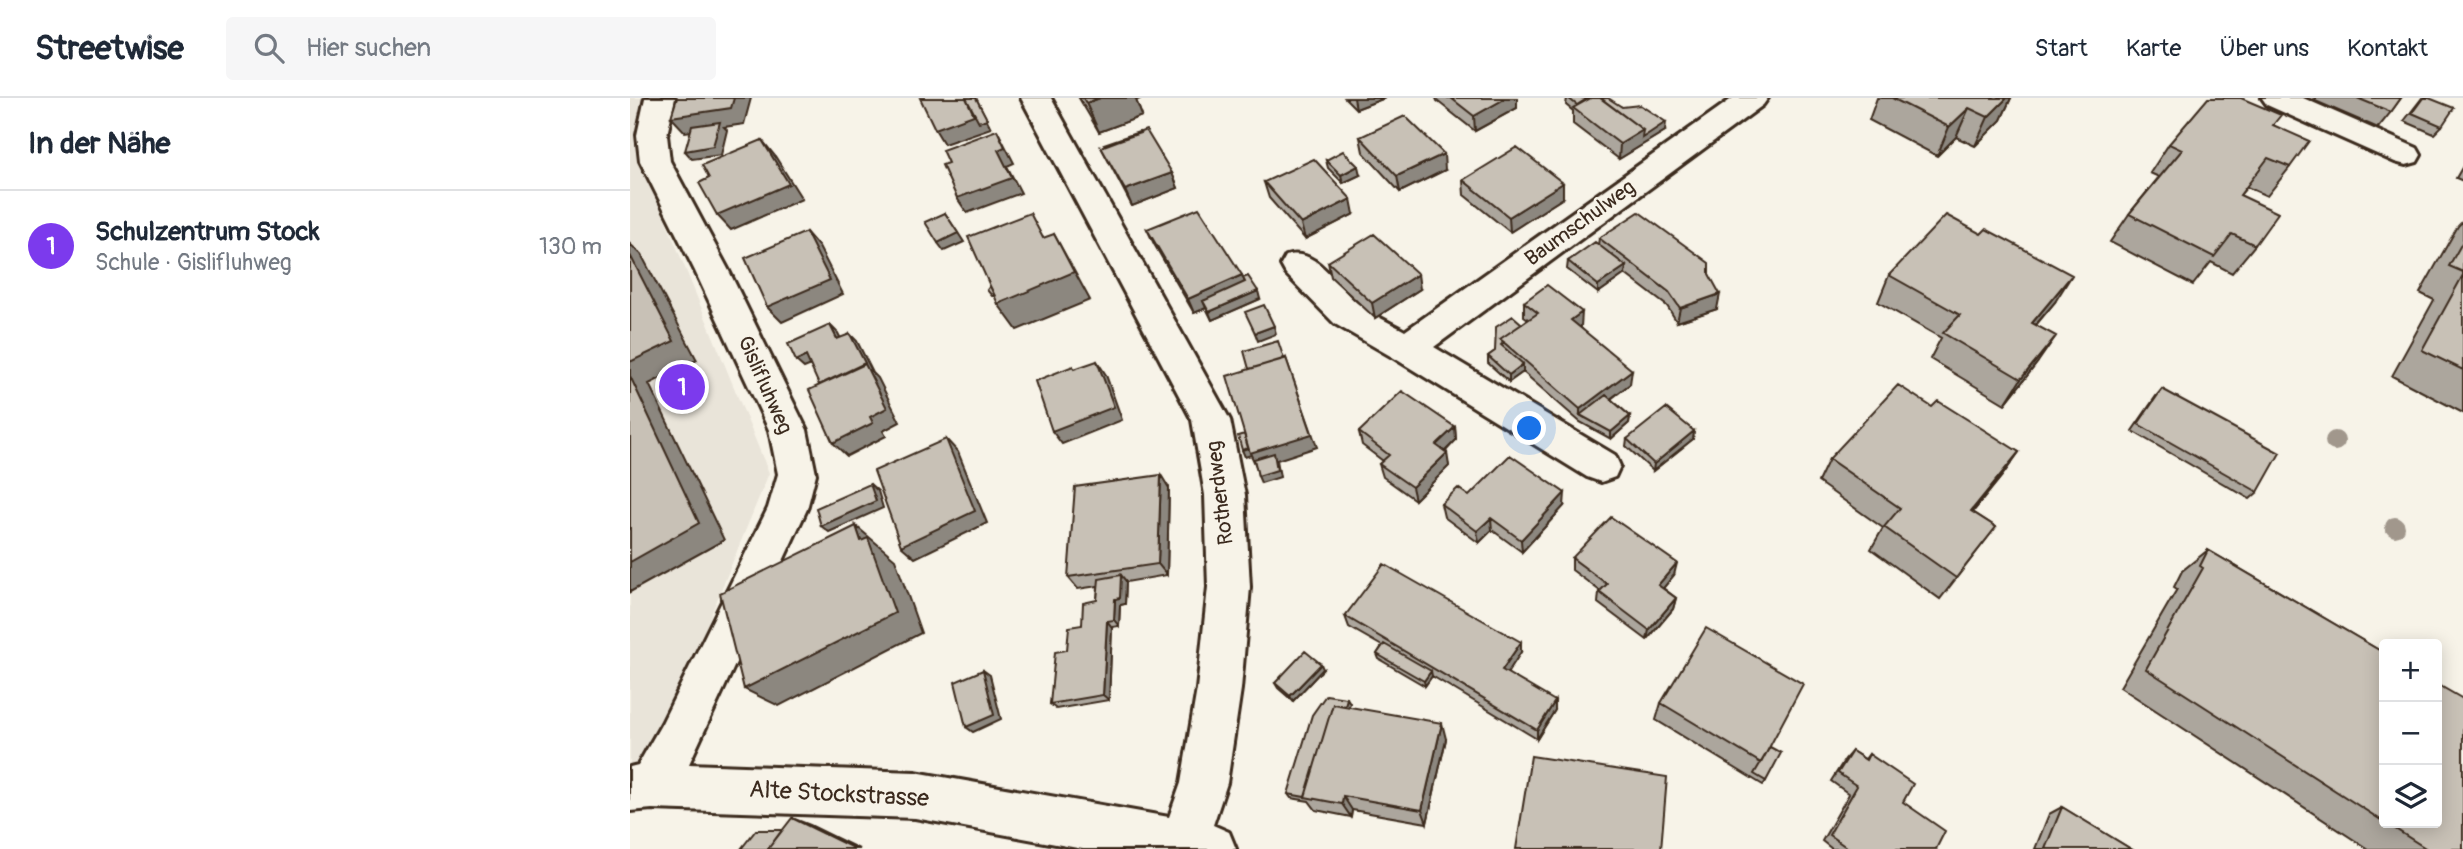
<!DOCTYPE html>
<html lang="de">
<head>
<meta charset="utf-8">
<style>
	:root { --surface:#fff; --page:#f6f6f7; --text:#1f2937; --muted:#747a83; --line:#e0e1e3; --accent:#7c3aed }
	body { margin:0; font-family:Pangolin,sans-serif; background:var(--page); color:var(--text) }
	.controls { position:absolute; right:21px; bottom:21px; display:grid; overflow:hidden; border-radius:7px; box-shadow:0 4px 18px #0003 }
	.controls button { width:63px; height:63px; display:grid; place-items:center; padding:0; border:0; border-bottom:2px solid var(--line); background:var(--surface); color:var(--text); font:35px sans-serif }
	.you { position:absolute; left:900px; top:331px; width:24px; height:24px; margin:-18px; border:5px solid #fff; border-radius:50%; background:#1a73e8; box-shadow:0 0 0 10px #1a73e833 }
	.badge { display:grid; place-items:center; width:46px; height:46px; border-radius:50%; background:var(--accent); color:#fff; font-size:23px; font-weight:700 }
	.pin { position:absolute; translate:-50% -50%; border:4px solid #fff; box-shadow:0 2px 7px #0006 }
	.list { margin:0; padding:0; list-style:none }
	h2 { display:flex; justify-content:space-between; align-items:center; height:91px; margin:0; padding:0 28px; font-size:30px }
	h2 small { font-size:23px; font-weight:400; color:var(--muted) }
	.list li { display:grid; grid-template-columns:46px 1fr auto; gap:21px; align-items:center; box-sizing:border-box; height:112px; padding:0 28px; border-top:2px solid var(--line) }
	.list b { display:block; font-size:26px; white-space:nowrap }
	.list p { margin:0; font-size:23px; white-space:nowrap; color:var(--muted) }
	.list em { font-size:23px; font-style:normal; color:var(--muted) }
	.icon { flex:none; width:38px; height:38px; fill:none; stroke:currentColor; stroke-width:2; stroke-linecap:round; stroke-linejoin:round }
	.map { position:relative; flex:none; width:1833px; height:751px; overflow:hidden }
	header { display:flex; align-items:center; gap:42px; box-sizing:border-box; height:98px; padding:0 35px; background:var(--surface); border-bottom:2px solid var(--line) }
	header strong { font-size:33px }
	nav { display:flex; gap:38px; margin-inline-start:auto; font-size:24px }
	.search { width:490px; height:63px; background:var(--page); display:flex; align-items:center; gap:18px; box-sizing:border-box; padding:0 24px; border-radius:7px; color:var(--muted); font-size:26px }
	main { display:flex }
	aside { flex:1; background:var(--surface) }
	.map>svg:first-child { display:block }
	.built { fill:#e9e4d9 }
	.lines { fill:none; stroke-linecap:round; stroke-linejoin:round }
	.minor-casing { stroke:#3b2a1e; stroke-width:6 }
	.minor { fill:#f7f3e8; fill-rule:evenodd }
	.tree { fill:#a1978c }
	.wall { fill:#aca69d; stroke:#3b2a1e; stroke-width:2 }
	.shaded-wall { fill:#8c877f; stroke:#3b2a1e; stroke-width:2 }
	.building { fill:#c8c1b6; stroke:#3b2a1e; stroke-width:2 }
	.labels { text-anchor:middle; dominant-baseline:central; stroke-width:5; stroke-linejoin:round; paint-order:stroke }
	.street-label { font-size:21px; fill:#3b2a1e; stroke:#f7f3e8 }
	.near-street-label { font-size:24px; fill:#3b2a1e; stroke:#f7f3e8 }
</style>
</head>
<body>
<header>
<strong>Streetwise</strong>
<div class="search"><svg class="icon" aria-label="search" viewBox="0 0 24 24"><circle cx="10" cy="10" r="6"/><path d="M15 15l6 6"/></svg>Hier suchen</div>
<nav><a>Start</a><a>Karte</a><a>Über uns</a><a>Kontakt</a></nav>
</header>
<main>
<aside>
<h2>In der Nähe<small></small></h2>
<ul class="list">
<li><span class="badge">1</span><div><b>Schulzentrum Stock</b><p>Schule · Gislifluhweg</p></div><em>130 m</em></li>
</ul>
</aside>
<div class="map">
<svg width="1833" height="751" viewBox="0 0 1833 751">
	<rect width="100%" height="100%" fill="#f7f3e8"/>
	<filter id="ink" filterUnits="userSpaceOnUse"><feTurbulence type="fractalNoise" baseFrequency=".0143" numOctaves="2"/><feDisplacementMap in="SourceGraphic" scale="14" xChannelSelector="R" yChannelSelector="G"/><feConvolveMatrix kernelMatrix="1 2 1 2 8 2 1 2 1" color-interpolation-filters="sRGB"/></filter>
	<g filter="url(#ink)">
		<!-- built -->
		<path class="built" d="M0,0H17L6,50L139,375L19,668L0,672Z"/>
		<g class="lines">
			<defs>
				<path id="minor" d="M15,0H45L37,37L40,63L99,173L177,332L186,376L177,411L59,666L285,674L539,719L551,685L567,591L578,489L575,397L562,322L391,0H421L600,322L615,397L620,489L611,591L597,685L583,727L599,734L606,751H453L285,720L22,711L0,713V669L8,667L32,625L138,410L148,376L139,332L65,173L10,63L7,37Z
					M1103,0H1138L1133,7L804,249L985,357L990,368L985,379L971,384L957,379L764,260L705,226L656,176L651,167L656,158C689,148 707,192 731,208C744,218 761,225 775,233Z
					M1632,0H1673L1787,50L1791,57L1787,64L1776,67L1765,64L1637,7Z"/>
			</defs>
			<!-- minor casing -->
			<use href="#minor" class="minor-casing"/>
			<!-- minor -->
			<use href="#minor" class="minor"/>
		</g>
		<!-- trees -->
		<g class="tree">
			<circle cx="1705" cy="343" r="10"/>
			<circle cx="1765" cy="429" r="10"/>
		</g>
		<!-- wall -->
		<path class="wall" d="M449,0H510V1L506,2L512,18L469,34Z
			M715,0H755L726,11Z
			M806,0H887V10L845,33L807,3Z
			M937,0H973L971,1L992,9L1035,33L989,61L943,26V13L936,7Z
			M1247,0H1381L1371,22L1345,48L1326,39L1307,58L1239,22Z
			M1685,0H1771L1761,14L1748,30L1683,2Z
			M1792,0L1812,28L1804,36L1774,23Z
			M1644,27L1660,69L1637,98L1617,89L1610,97L1625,147L1602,175L1581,164L1563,187L1480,144L1499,116L1529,79L1520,75L1539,46Z
			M730,39L815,72L770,94L733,54Z
			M471,49L542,75L548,90L502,108Z
			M696,62L730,77L713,85L698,70Z
			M1833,68V83L1826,80Z
			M833,82L933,100L880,134L834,97Z
			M634,84L724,116L675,141L639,100Z
			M1833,123V315L1762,278L1804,202L1790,195L1828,128Z
			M517,131L613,180L630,201L582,222L576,210L564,215L524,146Z
			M969,140L1079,176L1087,211L1047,224L1037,208L995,176L968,195L937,171L938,163L968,147Z
			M698,164L790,191L745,220L701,179Z
			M1259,177L1425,204L1406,227L1408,264L1375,306L1300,261L1311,240L1248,204Z
			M894,204L951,229H950L1000,286L981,301L1000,318L999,325L981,341L950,324L893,274L879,284L858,265V258L865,253L892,226L898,221L894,218Z
			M1532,291L1628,394L1620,401L1502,333L1526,298Z
			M1302,309L1389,354L1372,378L1343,414L1366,429L1310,501L1241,451L1253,430L1188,384L1199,361Z
			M825,329L826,342L815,354L819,368L785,402L753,379L749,366L753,363L732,347L729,334Z
			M1064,333L1063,341L1023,373L996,348L997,341Z
			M539,390L537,477L496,484L495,506L490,507L489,528L482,529L479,602L426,611L420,606L437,552L467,502L468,488L448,491L438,479Z
			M839,398L934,408L892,454L862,432L849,445L814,419L811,406Z
			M1578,452L1754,555V725H1807L1833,751H1738L1490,589L1547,491L1544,489L1552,473Z
			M942,460L1044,477L1033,490L1046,500L1043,511L1017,542L968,505L969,494L970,493L942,472Z
			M715,518L891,554L877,575L925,612L907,641L802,578L795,588L749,561L747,556L752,548L719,529Z
			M693,571L663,603L648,590L645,585Z
			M720,605L718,609L816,641L797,725L722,712L721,719L686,712L679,703L661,700L658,696Z
			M1031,605L1140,649L1136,683L1133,687L1026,622Z
			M1222,653L1235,661L1239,656L1306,751H1202L1192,743L1219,696L1201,683L1215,661Z
			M1432,709L1501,751H1405L1419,716Z"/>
		<!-- shaded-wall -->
		<path class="shaded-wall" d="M104,0H121L114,26L94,29L97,32L91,57L62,61L55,53L89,29L55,34L41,19Z
			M346,0L361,30L314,46L305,31Z
			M470,0H510V1L506,2L512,18L469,34L456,5Z
			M724,0H755L726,11Z
			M876,0H887V10L845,33L844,18Z
			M1377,0H1381L1371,22L1345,48L1358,19Z
			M1339,10L1326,39L1307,58L1319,29Z
			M1036,24L1035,33L989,61L990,46L1013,32Z
			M367,32L384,65L377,68L391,95L337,115L327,100L368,52Z
			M132,42L145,58L172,101L101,132L87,117Z
			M814,56L815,72L770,94L767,78Z
			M728,68L730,77L713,85L711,77Z
			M542,75L548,90L502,108L495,92Z
			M933,85V100L880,134L879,119Z
			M721,101L724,116L675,141L671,126Z
			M315,115L334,144L314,153L308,145Z
			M176,134L189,149L213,196L152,224L137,209Z
			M424,136L460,202L387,232L368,206Z
			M0,146L11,156L67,262L19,286L94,442L0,494Z
			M996,168L995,176L968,195V187Z
			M788,176L790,191L745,220L742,205Z
			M612,177L618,192L573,203L576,210L564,215L558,201Z
			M1442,177L1425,204L1385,251L1402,225Z
			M628,193L630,201L582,222L579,214Z
			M1090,196L1087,211L1047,224L1050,210Z
			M952,214L951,229L941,236V222Z
			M200,227L208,235L215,249L207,241Z
			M644,228L646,236L628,243L625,235Z
			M220,236L227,243L242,273H241L248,280L270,324L253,333L256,338L217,358L203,345Z
			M1426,238L1408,264L1375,306L1391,281Z
			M176,258L184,266L174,270L166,263Z
			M656,260L687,349L647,362L650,379L631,385L628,378L626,368L621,357L615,359L612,352Z
			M467,263L476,277L492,322L432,346L422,333Z
			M893,266V274L879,284V277Z
			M1002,272L1000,286L955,320L950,317V311Z
			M1000,318L999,325L981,341V334Z
			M825,329L826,342L808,360L806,347Z
			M1064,333L1063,341L1023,373L1024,366Z
			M316,341L328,354L357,425L285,460L271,448Z
			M1389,354L1372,378L1325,435L1341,413Z
			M817,355L819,368L785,402L782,389Z
			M531,377L539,390L537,477L528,466Z
			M240,386L248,393L253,410L199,434L191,428Z
			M935,395L934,408L892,454L891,442Z
			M861,420L862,432L849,445L847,433Z
			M226,428L265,461L291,535L149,608L114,591L231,443Z
			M1047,465L1044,477L1026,499L1028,487Z
			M491,477L496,483L495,506L490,507L489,528L484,522L485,501Z
			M1046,500L1043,511L1017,542L1019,532Z
			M477,523L482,529L479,602L473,597Z
			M891,544V554L873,582L872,572Z
			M691,566L693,571L663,603L660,598Z
			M353,572L360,577L371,621L343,634L336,629Z
			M801,573L802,578L795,588L794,583Z
			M717,600L720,605L689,702Z
			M925,603V612L907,641V632Z
			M812,625L816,641L797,725L792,712Z
			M713,698L722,712L721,719L712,706Z
			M162,720L180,727L229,751H225Z"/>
		<!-- building -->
		<path class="building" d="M47,0H104L101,10L41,19Z
			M290,0H336L344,17L305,31Z
			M336,0H346L357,21L349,24Z
			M453,0H470L456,5Z
			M821,0H876L844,18Z
			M938,0H958L947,7Z
			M961,0H970L1013,32L990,46L943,10Z
			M974,0H978L992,9L1010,7L1036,24L1012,40L1013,32L972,1Z
			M1262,0H1377L1358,19L1339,10L1319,29Z
			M1578,0H1611L1651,17L1643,27L1679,43L1660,69L1638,60L1610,97L1648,115L1625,147L1602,136L1584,159L1499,116L1552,52L1539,46Z
			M1727,0H1771L1761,14Z
			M1793,0H1799L1824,10L1812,28L1782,15Z
			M775,18L814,56L767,78L730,39Z
			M90,24L83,48L55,53L62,28Z
			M367,32L375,49L368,52L382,80L327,100L312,67L318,65L312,52Z
			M516,32L542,75L495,92L471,49Z
			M509,34L510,35L475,47L474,46Z
			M132,42L159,86L87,117L69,85L79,80L72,67Z
			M887,49L933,85L879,119L833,82Z
			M713,53L728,68L711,77L696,62Z
			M684,61L721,101L671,126L634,84Z
			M569,110L612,177L558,201L517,131Z
			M1009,114L1079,165V176L1090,196L1050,210L1039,194L969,140Z
			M315,115L328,135L308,145L295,124Z
			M400,115L413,140L424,136L444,174L368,206L338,139Z
			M1316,117L1351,136L1356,131L1442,177L1402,225L1426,238L1391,281L1313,235L1330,217L1259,177Z
			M176,134L200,182L137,209L115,160Z
			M744,136L788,176L742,205L698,164Z
			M1833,143V174L1819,168Z
			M965,144L996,168L968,187L938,163Z
			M0,157L44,243L0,264Z
			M1833,177V272L1792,252Z
			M618,178L628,193L579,214L573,203L615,184L613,180Z
			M917,187L952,214L941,222L1002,272L950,311L870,241L908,215L894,204Z
			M360,188L365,198H362L357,192Z
			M634,207L644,228L625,235L615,214Z
			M883,218L892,226L870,241L874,244L871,247L893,266L879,277L858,258L865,253L866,229Z
			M200,227L207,241L220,236L235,265L189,287L176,258L166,263L158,246Z
			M648,243L654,261L619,271L614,253Z
			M656,260L682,336L620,355L597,278Z
			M467,263L484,309L422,333L405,283L443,268L444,271Z
			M235,266L257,310L240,319L243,325L203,345L179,292Z
			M0,278L69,425L0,464Z
			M1268,287L1302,309L1308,303L1389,354L1341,413L1366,429L1326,480L1254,429L1270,410L1199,361Z
			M1532,291L1650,355L1628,394L1508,326Z
			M772,293L825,329L806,347L817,355L782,389L749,366L759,357L729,334Z
			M976,297L1000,318L981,334L950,317Z
			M1036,310L1064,333L1024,366L997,341Z
			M614,336L618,350L612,352L608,338Z
			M316,341L345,413L271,448L244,373Z
			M644,355L647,372L628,378L624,361Z
			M880,357L935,395L891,442L861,420L847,433L811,406L828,390L839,398Z
			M531,377L528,466L438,479L445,389Z
			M240,386L246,403L191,428L186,410Z
			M981,419L1047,465L1028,487L1046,500L1019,532L969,494L977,486L942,460Z
			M226,428L231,443L238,440L265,515L114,591L90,495Z
			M1578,452L1754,555V724L1516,571L1573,470L1570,468Z
			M754,466L891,544L872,572L925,603L907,632L715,518Z
			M491,477L490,500L485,501L484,522L477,523L473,597L420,606L425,554L437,552L439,529L452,527L453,505L467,502L469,481Z
			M1076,530L1173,586L1131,665L1031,605Z
			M754,546L801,573L794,583L747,556Z
			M675,553L691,566L660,598L645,585Z
			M353,572L364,617L336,629L325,584Z
			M1807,586L1833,601V751H1797L1756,725H1807Z
			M696,597L717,600L715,608L703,606L675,699L658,696L682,617Z
			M703,606L812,625L792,712L713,698L712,706L675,699Z
			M1140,649L1151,655L1136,683L1124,676Z
			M1222,653L1236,662L1239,656L1283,686L1273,704L1315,733L1306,751H1219L1199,737L1227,688L1208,675Z
			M901,658L1037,679L1031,751H886Z
			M1432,709L1501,751H1415Z
			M162,720L225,751H138Z
			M126,732H152L138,751H111Z"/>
	</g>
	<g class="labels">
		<!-- street labels -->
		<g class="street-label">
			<text transform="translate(950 125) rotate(-36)">Baumschulweg</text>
			<text transform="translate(135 287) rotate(66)">Gislifluhweg</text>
			<text transform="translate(590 395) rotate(-97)">Rotherdweg</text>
		</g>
		<!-- near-street labels -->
		<g class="near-street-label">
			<text transform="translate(209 696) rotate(3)">Alte Stockstrasse</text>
		</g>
	</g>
</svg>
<div class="controls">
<button>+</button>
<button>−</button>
<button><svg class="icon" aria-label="layers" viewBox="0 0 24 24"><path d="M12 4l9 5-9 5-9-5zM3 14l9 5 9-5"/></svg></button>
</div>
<div class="you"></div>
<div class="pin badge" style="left:52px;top:289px">1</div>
</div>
</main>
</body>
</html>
